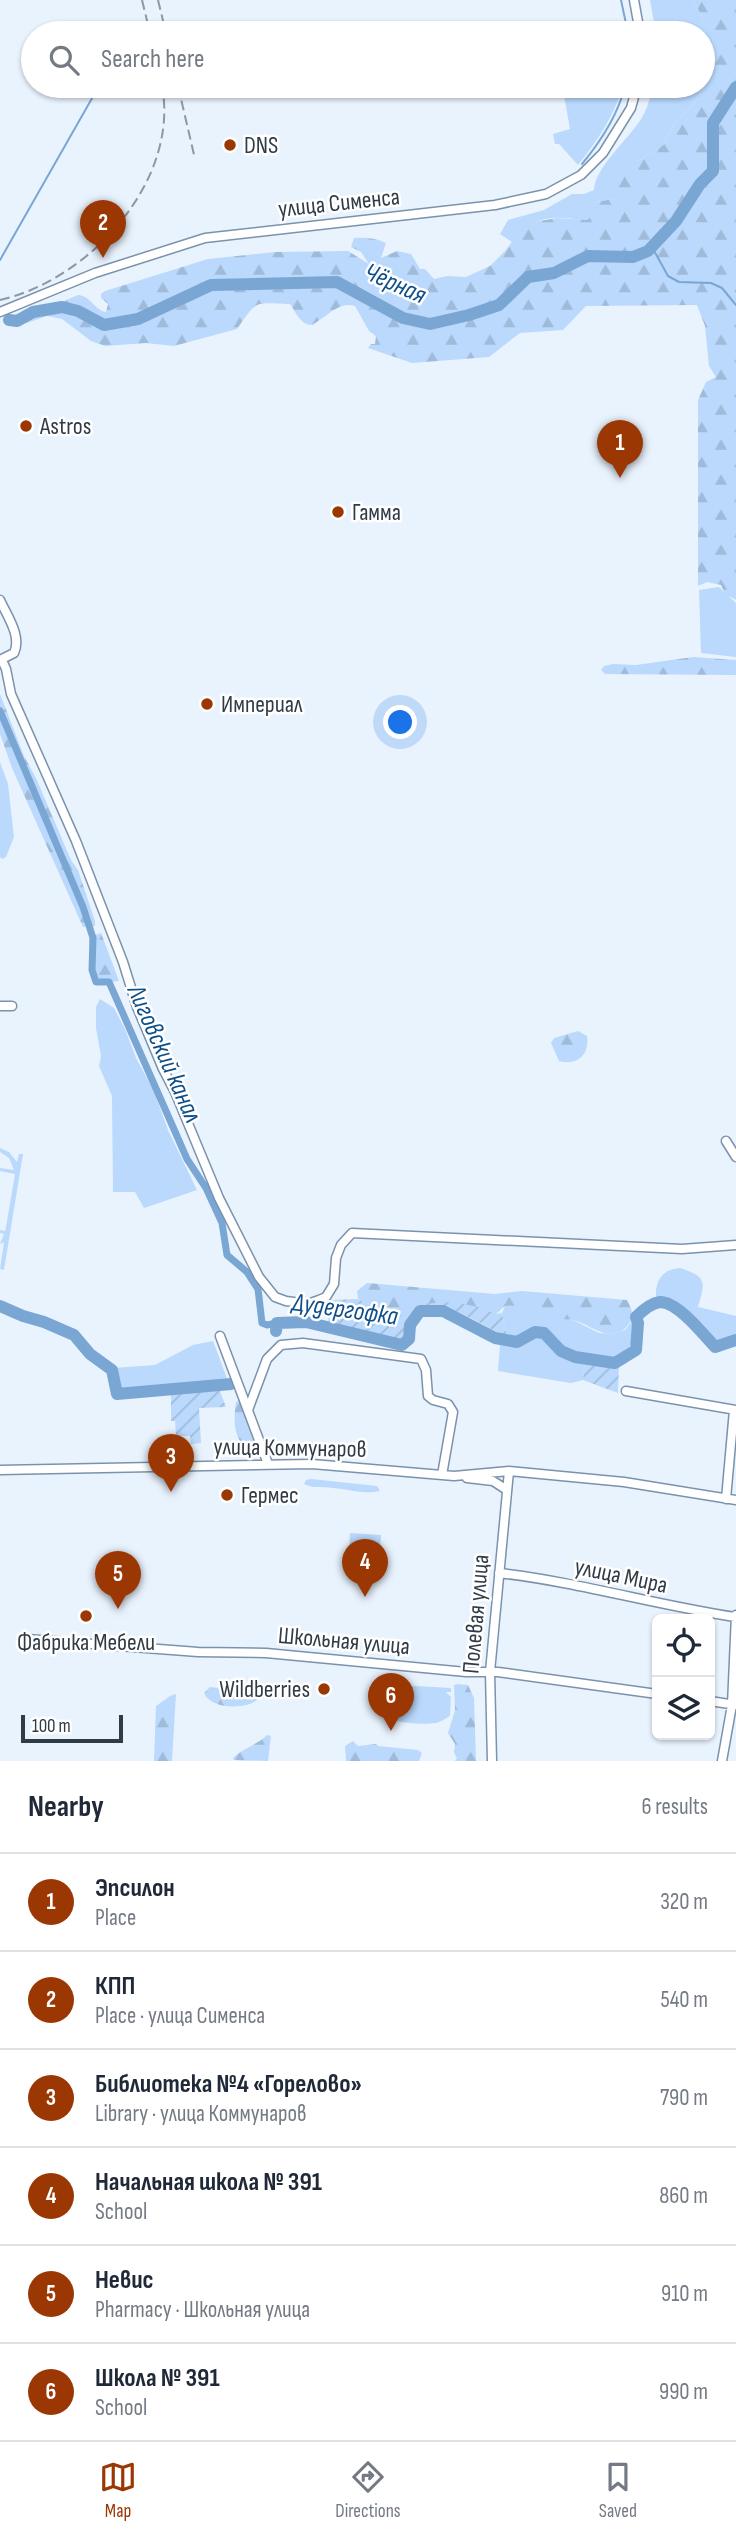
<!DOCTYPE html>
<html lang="en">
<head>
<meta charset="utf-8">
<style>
	:root { --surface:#fff; --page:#f6f6f7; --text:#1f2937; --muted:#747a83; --line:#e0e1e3; --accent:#9b3703 }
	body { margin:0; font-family:"Sofia Sans Condensed",sans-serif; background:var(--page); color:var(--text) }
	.controls { position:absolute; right:21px; bottom:21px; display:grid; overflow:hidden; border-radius:10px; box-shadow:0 2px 5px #0004 }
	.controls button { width:63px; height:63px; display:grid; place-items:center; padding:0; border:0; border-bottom:2px solid var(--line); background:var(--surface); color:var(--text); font:35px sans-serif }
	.scale { position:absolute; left:21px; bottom:18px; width:102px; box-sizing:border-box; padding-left:7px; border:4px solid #313b46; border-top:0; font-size:19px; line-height:24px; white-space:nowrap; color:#313b46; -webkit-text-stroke:5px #fff; paint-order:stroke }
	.you { position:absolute; left:401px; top:723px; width:24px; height:24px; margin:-18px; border:5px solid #fff; border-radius:50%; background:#1a73e8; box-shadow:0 0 0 10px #1a73e833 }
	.badge { display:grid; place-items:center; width:46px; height:46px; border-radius:50%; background:var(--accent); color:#fff; font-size:23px; font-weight:700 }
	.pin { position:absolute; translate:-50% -58px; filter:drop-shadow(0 2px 4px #0008) }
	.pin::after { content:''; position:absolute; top:37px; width:24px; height:21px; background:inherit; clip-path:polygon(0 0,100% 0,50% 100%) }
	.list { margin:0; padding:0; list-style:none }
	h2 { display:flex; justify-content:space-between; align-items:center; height:91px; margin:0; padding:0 28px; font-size:30px }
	h2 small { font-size:23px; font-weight:400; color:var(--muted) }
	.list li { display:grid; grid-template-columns:46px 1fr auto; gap:21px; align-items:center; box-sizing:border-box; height:98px; padding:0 28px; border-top:2px solid var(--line) }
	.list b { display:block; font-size:26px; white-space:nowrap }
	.list p { margin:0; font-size:23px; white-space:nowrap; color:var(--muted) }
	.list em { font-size:23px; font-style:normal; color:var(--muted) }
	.icon { flex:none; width:38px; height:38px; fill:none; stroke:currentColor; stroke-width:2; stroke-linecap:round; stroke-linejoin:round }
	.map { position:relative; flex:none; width:736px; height:1761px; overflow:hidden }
	.search { position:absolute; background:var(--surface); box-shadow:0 2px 5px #0004; left:21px; right:21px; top:21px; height:77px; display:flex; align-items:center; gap:18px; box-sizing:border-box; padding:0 24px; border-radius:38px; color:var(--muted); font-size:26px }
	.sheet { height:679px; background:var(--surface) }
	nav { display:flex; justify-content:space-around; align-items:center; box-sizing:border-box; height:98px; border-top:2px solid var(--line); background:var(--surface); font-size:19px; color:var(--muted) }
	nav a { display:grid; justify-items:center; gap:4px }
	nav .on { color:var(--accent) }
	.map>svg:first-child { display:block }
	.grass { fill:#bad9fc }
	.forest { fill:url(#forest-firs) }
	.garden { fill:url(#garden-furrows) }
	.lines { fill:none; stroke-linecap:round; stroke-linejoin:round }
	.stream { stroke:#7aa6d4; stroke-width:2 }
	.canal { stroke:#7aa6d4; stroke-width:7 }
	.river { stroke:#7aa6d4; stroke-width:12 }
	.minor-casing { stroke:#7b92ac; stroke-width:11 }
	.minor { stroke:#fff; stroke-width:8 }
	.rail { stroke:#8e98a3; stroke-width:2; stroke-dasharray:10 5; stroke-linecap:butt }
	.poi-dot { fill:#9b3703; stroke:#fff; stroke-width:2.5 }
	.labels { text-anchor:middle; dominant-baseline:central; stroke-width:5; stroke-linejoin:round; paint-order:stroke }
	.poi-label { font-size:24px; fill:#313b46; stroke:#fff; text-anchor:start }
	.street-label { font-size:24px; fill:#313b46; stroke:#fff }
	.water-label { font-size:26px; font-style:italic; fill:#0f4f89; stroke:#fff }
</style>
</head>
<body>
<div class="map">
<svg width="736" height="1761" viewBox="0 0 736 1761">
	<defs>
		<pattern id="forest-firs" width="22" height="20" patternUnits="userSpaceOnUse" patternTransform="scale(1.75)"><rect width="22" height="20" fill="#bad9fc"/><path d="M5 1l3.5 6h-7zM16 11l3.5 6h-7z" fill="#a0bbd9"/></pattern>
		<pattern id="garden-furrows" width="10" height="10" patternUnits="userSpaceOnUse" patternTransform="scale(1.75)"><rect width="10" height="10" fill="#bad9fc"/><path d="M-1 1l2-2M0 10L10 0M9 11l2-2" fill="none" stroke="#a0bbd9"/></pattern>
	</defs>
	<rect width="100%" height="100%" fill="#e9f3fe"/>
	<!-- grass -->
	<path class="grass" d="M650,0H693L705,22L704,88L694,104L673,125L665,144L638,161L613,199L596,202L591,208V217L587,220C579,221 572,218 563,218C542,216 524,225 512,242L500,234L508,220L544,210L572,194H584L594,190C595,168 627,140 639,122C647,111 650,98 653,86H703V33H656Z
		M587,86H623C614,116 598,140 578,165L559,144H555L553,134L570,129L564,95L587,88Z
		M719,587L736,603V657L701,653L699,590Z
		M0,762L8,784L14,837L6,857L2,859L0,857Z
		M100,999L114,1008L125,1029L136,1058L153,1089L168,1130L197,1190L144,1208L135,1192H113L112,1096L99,1066L101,1056L96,1028V1007Z
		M0,1148L9,1152L17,1162L19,1154H23L4,1270L0,1269L4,1242L0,1244L4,1234L0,1233V1230L5,1231L6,1227L15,1174L0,1171V1168L14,1170L9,1158L0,1152Z
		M680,1268C708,1277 705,1282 698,1307L736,1316V1337L715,1344L677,1306L660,1300L656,1297C655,1280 663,1269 680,1268Z
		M522,1305L575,1321L599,1333L614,1334L625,1330L632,1321L635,1322C636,1340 630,1349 617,1360C603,1359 582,1358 569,1351C557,1346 552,1330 539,1329C530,1328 522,1336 513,1339L507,1337L502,1313L505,1306Z
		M536,1335C554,1338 558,1357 585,1360L583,1380L571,1383L498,1371L500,1345L496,1342L498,1340C502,1341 505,1344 509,1345C520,1348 526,1337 536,1335Z
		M213,1341L228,1381L118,1391L113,1368L155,1365L193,1345Z
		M311,1479L377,1486L380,1491C364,1495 349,1489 333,1488C322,1486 314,1489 304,1484L306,1480Z
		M350,1533L381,1535L380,1552L349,1549Z
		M379,1684L451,1688V1692H446L451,1697L450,1716C446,1718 441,1722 436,1723C415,1726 354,1721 384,1688L379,1687Z"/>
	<!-- forest -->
	<path class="forest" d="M693,0H736V600L725,594L721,585L707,582L698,586V400L706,382L716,377L709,366L705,326L697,305L586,306L563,330L520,333L489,357L412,363L368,348L371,344H375L376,336L369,331L355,306C338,301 326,318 312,325C300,325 296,312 290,304C253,303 258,299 237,329L174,346L146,343L105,346L91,341L62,319L47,316L27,323L22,322V313L38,306L62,302L78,295C91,296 94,310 106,312L108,304L101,298V294L105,291L208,259L276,252L348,251L369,264L361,252L351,247L354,238C364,237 377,238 386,243L381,258L397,251L411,254L420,269H425L434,279L447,276L466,277L490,266L506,250L520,230L533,222L557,218L587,220L590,217L591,208L596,202L613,199L622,178L638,161L665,144L673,125L694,104L704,88L705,22Z
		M693,657L736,660V675L605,674L601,670L604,666L613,664L636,665Z
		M0,694L24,756L36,778L71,860L78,870L95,921V926L83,927L12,768L0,734Z
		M101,933L119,981L100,983L91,978L89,937Z
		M578,1031L587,1036C590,1055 577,1066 559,1061L551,1043L554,1038Z
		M367,1283L495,1294L522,1291L627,1300C632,1309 635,1317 628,1325C612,1346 590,1324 573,1320C563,1318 554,1321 545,1319C526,1314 531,1304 505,1306L496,1314L420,1304L401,1316L393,1315L358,1299L357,1291Z
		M239,1400L257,1447L254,1452C233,1444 233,1421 236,1402Z
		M458,1684L468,1685L474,1698L476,1761H455L457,1758L454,1753L455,1744L448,1733L455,1710L454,1685Z
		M210,1687L235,1690H254L258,1695L257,1700C245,1710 210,1709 204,1693Z
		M176,1694L172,1761H154L156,1706L170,1696Z
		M267,1735L271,1736L268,1761L234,1760L233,1758C243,1748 257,1745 267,1735Z
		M353,1741L358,1746L376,1744L378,1746L418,1750L422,1753L419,1761H346L345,1746Z"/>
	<!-- garden -->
	<path class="garden" d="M358,1299L393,1315H401L420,1304L454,1302L478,1307L496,1314L502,1313L507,1337C486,1328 435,1291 414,1312C409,1318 406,1331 403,1338L397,1341L328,1324L330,1300Z
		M585,1360L619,1365L618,1393L583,1380Z
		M218,1386L226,1407L199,1408L201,1443L191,1444L190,1436H176L175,1421H171V1390Z"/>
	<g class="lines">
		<!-- stream -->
		<path class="stream" d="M621,0L628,33
			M129,33L131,30
			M582,164C601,141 618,115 625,86
			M652,247L668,276L679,282L711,283L722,288L736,305
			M0,260L99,86"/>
		<!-- canal -->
		<path class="canal" d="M0,711L83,907L93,938L92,970L96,982H109L173,1127L187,1159L206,1188L222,1223L227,1255L247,1272L258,1289L262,1323L267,1325L277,1323"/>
		<!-- river -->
		<path class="river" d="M9,320L17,321L33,312L62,307L78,311L104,325L138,319L211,285L337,282L403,318L430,324L469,315L499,305L528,277L554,273L588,256L633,257L648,251L676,221L700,184L713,171V123L736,87
			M0,1306L23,1316L44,1322L74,1335L90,1354L112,1370L117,1394L231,1384
			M276,1331L277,1323L306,1322L402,1345L409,1339L410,1325L420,1311H443L495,1338L517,1342L535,1332L544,1333L561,1351L575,1357L615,1363L636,1350L638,1323L636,1317C642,1311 651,1303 660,1302C678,1302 703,1334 715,1347L736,1340"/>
		<defs>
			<path id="minor" d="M634,0L640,33
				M0,312L95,273L205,238L495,205L546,194L581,175L603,153L631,108L637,86
				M0,600C7,616 22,636 14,653L0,660
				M2,660L6,669L11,694L76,841L123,962L137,1007L163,1069L175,1092L219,1198L259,1277L275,1297L286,1301L308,1304L319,1300L326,1297L334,1284L336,1258L341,1245L352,1233L682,1249L736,1245
				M0,1006H12
				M726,1141L736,1157
				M220,1336L268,1464
				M626,1391L736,1410
				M248,1410L267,1359L281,1345L303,1343L421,1359L426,1370L428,1396L433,1400L448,1404L453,1412L442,1475
				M0,1470L312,1464L454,1476L509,1471L624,1482L736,1500
				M467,1478L493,1481L507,1490
				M726,1499L734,1410
				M499,1573C578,1582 656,1605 735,1617
				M27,1639L198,1652L266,1653L466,1672H498L657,1694
				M710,1701L736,1705
				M492,1761L490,1672L509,1471
				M722,1761L732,1705L736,1615"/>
		</defs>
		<!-- minor casing -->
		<use href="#minor" class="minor-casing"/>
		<!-- minor -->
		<use href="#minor" class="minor"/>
		<!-- rail -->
		<path class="rail" d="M142,0L150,33
			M158,0L166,33
			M178,86L195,159
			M0,300C89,280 180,181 162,86"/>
	</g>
	<!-- markers -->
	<g class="poi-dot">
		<circle cx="230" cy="145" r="7"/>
		<circle cx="26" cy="426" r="7"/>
		<circle cx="338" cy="512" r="7"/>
		<circle cx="207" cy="704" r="7"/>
		<circle cx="227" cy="1495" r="7"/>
		<circle cx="86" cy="1616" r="7"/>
		<circle cx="324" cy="1689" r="7"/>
	</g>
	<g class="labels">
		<!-- poi labels -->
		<g class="poi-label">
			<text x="244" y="145">DNS</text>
			<text x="40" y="426">Astros</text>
			<text x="352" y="512">Гамма</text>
			<text x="221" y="704">Империал</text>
			<text x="241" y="1495">Гермес</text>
			<text x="86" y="1642" text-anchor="middle">Фабрика Мебели</text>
			<text x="310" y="1689" text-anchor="end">Wildberries</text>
		</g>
		<!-- street labels -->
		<g class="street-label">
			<text transform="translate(339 203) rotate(-6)">улица Сименса</text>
			<text transform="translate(290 1448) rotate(1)">улица Коммунаров</text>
			<text transform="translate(621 1576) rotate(12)">улица Мира</text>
			<text transform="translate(476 1614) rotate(-85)">Полевая улица</text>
			<text transform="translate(344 1641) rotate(5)">Школьная улица</text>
		</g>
		<!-- water labels -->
		<g class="water-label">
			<text transform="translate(395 284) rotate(24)">Чёрная</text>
			<text transform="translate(164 1054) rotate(66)">Лиговский канал</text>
			<text transform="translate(345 1310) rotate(8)">Дудергофка</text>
		</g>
	</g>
</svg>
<div class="controls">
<button><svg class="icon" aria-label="locate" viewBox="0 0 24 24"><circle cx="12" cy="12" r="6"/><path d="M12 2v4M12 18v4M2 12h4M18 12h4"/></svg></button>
<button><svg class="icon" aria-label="layers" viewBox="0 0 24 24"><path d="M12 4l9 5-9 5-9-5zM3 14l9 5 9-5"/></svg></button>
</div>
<div class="scale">100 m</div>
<div class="you"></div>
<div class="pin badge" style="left:620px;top:478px">1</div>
<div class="pin badge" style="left:103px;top:258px">2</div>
<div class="pin badge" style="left:171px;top:1492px">3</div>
<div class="pin badge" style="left:365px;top:1597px">4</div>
<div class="pin badge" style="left:118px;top:1609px">5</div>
<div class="pin badge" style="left:391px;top:1731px">6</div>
<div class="search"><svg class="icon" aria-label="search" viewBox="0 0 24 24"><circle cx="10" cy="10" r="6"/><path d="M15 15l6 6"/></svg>Search here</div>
</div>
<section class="sheet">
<h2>Nearby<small>6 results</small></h2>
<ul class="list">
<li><span class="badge">1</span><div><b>Эпсилон</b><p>Place</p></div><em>320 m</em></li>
<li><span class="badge">2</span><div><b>КПП</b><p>Place · улица Сименса</p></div><em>540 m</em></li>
<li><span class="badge">3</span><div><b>Библиотека №4 «Горелово»</b><p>Library · улица Коммунаров</p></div><em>790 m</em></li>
<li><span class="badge">4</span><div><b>Начальная школа № 391</b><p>School</p></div><em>860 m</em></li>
<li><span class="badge">5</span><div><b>Невис</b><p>Pharmacy · Школьная улица</p></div><em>910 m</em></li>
<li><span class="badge">6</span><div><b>Школа № 391</b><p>School</p></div><em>990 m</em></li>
</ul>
</section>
<nav>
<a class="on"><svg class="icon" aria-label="map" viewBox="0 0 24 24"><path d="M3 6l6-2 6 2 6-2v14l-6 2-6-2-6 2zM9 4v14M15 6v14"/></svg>Map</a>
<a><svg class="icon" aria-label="directions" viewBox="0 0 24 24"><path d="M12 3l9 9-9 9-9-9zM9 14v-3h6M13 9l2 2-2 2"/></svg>Directions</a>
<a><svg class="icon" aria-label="saved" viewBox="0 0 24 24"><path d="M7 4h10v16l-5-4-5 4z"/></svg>Saved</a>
</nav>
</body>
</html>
